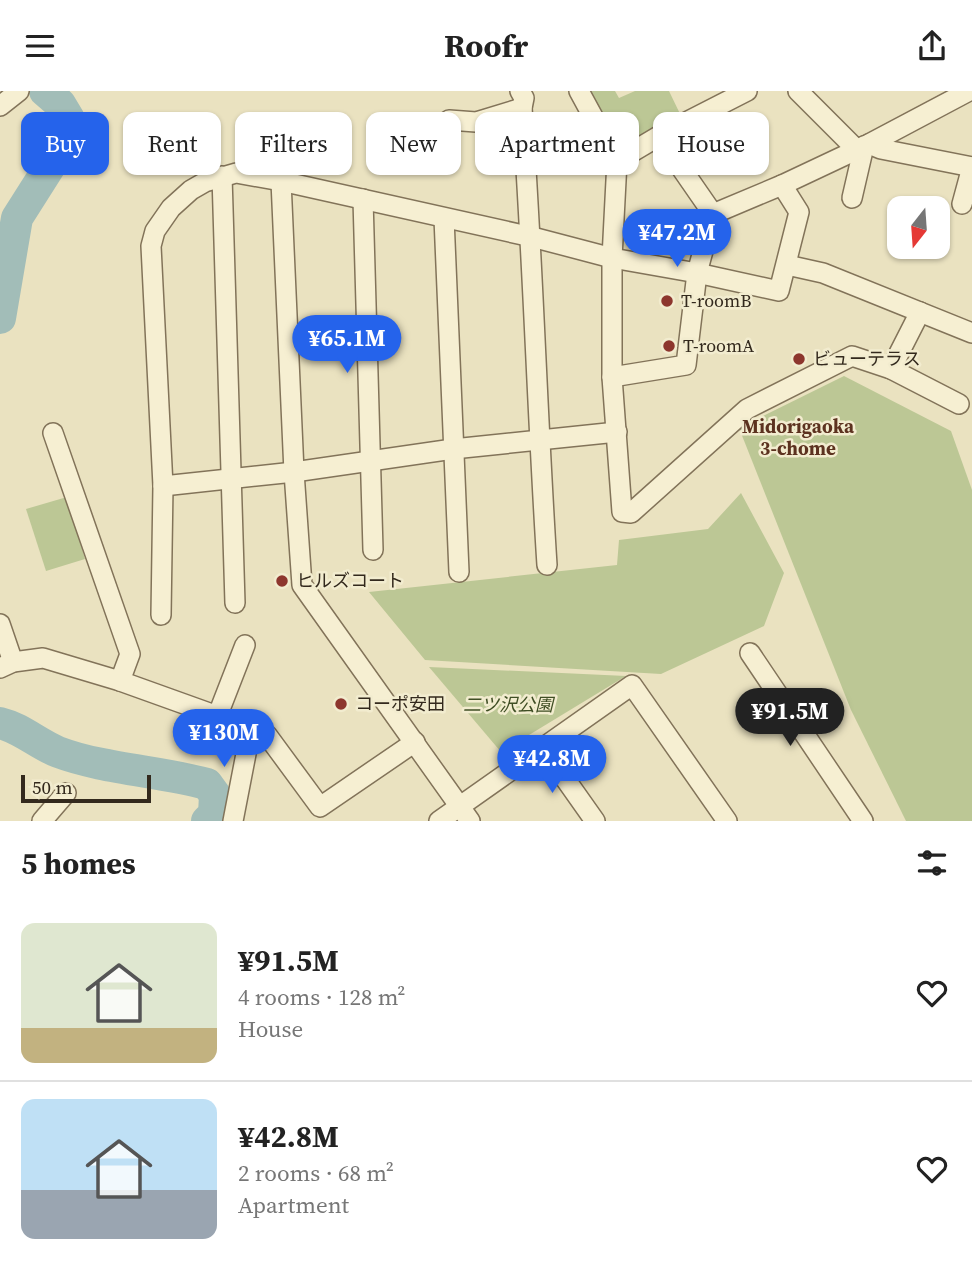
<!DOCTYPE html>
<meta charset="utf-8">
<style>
:root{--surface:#fff;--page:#f6f6f6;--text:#222;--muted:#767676;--line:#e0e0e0;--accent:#2563eb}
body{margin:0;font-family:"Source Serif 4","Noto Sans JP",serif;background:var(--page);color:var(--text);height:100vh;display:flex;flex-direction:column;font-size:26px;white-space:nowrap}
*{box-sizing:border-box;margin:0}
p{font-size:23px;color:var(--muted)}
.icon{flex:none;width:38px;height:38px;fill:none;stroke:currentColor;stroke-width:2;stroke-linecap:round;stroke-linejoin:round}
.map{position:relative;height:730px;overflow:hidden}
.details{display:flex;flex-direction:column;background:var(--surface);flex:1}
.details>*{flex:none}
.top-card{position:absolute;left:21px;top:21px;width:931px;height:63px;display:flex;gap:14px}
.needle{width:46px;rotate:197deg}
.controls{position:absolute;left:887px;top:105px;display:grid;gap:14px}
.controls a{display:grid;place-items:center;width:63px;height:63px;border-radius:14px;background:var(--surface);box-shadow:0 2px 5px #0004;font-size:35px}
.scale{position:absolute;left:21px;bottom:18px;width:130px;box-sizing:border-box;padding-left:7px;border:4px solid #33291d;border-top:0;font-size:19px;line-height:24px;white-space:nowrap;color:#33291d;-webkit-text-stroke:5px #f2eccf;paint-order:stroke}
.price{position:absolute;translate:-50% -60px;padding:0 16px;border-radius:24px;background:var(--accent);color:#fff;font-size:23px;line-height:46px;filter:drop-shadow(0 2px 4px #0008)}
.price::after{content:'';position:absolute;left:50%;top:42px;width:21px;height:16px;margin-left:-10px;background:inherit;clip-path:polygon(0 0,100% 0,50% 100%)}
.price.current{background:#222;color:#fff}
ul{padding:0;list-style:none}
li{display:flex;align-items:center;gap:21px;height:175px;padding:0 21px}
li+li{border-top:2px solid var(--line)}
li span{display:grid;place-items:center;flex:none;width:196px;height:140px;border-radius:14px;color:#555}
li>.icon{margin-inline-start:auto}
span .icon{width:84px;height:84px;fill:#fffc;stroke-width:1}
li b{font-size:30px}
h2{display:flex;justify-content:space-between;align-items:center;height:84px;padding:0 21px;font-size:30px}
.chip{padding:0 24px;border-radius:14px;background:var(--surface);box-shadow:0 2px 5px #0004;font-size:24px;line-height:63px}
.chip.current{background:var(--accent);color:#fff}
header{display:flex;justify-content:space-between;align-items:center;height:91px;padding:0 21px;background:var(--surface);font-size:32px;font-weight:700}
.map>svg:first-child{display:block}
</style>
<header><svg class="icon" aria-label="menu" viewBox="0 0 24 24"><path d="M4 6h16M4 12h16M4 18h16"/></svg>Roofr<svg class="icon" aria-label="share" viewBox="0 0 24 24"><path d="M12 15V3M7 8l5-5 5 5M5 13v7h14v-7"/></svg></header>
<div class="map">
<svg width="972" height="730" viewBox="0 0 972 730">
<rect width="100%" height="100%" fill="#eae2c0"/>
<g fill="#bcc795">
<path d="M586,0H615L619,7L635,0H669L682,27L619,59Z"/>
<path d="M844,285L951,340L972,399V730H906L851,619L739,337Z"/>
<path d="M741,402L784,482L764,535L661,583L425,569L369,501L617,474L619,449L708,438Z"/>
<path d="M67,406L85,468L46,480L26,418Z"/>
<path d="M429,576L626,585L501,661Z"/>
</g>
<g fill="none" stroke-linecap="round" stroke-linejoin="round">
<g stroke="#a2bdb8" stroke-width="32">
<path d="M0,227L17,127L69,45V28L60,13L45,0"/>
<path d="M0,632C21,637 38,653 58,661C103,678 160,680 207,693L215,704L214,723L207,730"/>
</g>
<defs>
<g id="minor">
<path d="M520,0L524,7L522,17C533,169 537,321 547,474"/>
<path d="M579,0L617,70L612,167V286L622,421L631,422L747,318L852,265L891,278L959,313"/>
<path d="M798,0L856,58"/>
<path d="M0,15L19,0"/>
<path d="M449,29L476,31L522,17"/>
<path d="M869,53L881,58L972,76"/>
<path d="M617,70L659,45L747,0"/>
<path d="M222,85L235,512"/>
<path d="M281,90L294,381L302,494L470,730"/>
<path d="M852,107L864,55"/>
<path d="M363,108L373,459"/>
<path d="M962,113L972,76"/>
<path d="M713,123L782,94L869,53L969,0"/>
<path d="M444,127L459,481"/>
<path d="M787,174L823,182L972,242"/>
<path d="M891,278L920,221"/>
<path d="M612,286L686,274L697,182L713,123L659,45"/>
<path d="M53,342L130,563L120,590"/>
<path d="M163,395L294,381L453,358L617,341"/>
<path d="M161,524L163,395L151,155L155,140L171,117L191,99L205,91L236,82L281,90L532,146L612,167L697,182L779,200L799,121L782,94"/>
<path d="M0,533L13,571"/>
<path d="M750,562L863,730"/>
<path d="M0,577L13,571L43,567L120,590L251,637L267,644L320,716L415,651"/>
<path d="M217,626L245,554"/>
<path d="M542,655L595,730"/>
<path d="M42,730L66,702"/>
<path d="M233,730L251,637"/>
<path d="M439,730L632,594L727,730"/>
</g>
</defs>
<use href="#minor" stroke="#827359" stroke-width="22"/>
<use href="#minor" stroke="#f6efd2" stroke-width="19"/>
</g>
<g fill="#8d362d" stroke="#f2eccf" stroke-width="2.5">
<circle cx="667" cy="210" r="7"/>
<circle cx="669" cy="255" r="7"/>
<circle cx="799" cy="268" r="7"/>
<circle cx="282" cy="490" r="7"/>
<circle cx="341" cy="613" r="7"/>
</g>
<g text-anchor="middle" stroke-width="5" stroke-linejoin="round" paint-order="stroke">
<g font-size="18" fill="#33291d" stroke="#f2eccf" text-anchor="start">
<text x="681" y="216">T-roomB</text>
<text x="683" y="261">T-roomA</text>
<text x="813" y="274">ビューテラス</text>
<text x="296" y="496">ヒルズコート</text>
<text x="355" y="619">コーポ安田</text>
</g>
<g font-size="18" font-style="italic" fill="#3f4e24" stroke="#f2eccf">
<text x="508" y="620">二ツ沢公園</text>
</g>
<g font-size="19" font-weight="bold" fill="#5c321f" stroke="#f2eccf">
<text x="798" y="342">Midorigaoka<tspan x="798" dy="22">3-chome</tspan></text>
</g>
</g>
</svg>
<div class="controls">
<a><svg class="needle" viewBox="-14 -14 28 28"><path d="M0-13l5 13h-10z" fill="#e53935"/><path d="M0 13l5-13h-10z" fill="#767676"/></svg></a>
</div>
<div class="scale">50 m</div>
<b class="price" style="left:677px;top:178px">¥47.2M</b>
<b class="price" style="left:347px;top:284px">¥65.1M</b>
<b class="price current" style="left:790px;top:657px">¥91.5M</b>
<b class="price" style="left:224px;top:678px">¥130M</b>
<b class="price" style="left:552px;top:704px">¥42.8M</b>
<div class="top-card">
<a class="chip current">Buy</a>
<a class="chip">Rent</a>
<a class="chip">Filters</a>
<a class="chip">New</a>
<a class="chip">Apartment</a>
<a class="chip">House</a>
</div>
</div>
<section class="details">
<h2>5 homes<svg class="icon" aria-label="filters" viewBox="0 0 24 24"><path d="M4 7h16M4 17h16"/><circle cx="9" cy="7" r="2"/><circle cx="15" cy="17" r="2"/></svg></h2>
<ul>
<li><span style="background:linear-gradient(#dfe7d0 75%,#c2b280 0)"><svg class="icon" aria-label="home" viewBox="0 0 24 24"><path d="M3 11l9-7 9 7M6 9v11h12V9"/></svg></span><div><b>¥91.5M</b><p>4 rooms · 128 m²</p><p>House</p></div><svg class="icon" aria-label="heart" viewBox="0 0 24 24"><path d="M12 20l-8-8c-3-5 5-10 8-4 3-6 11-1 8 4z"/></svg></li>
<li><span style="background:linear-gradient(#bfe0f5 65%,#9aa5b1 0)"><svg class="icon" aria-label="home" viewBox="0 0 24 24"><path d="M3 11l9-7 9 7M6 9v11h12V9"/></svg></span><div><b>¥42.8M</b><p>2 rooms · 68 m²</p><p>Apartment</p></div><svg class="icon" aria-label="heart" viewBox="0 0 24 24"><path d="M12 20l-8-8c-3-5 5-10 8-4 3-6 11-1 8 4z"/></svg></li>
</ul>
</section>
